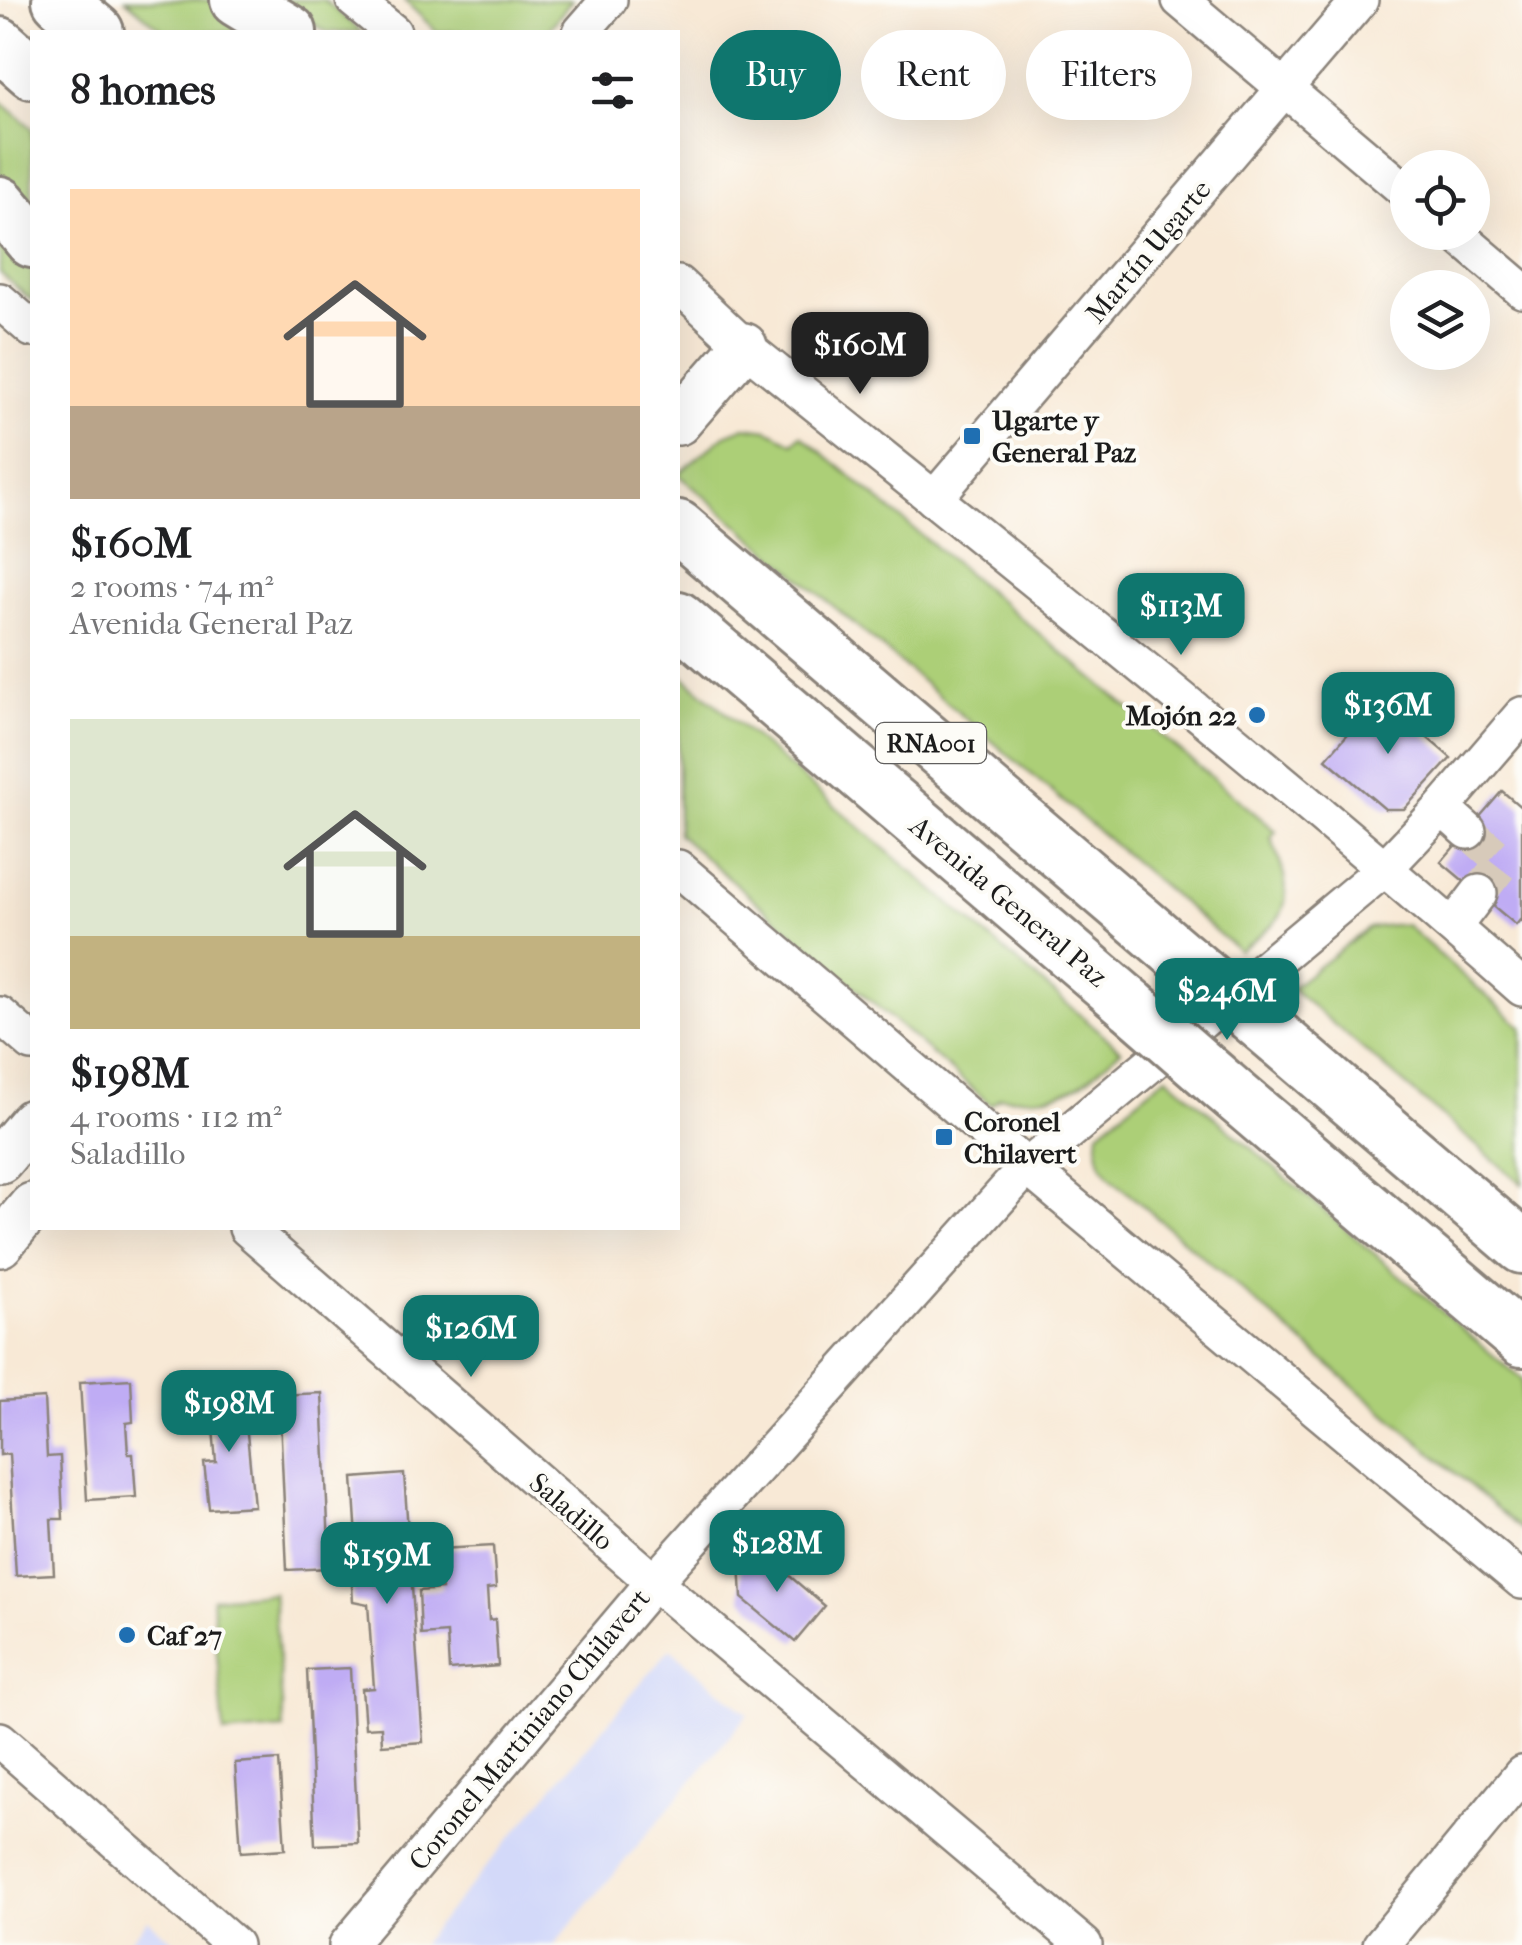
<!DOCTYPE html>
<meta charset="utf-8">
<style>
:root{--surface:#fff;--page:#f6f6f6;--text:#202124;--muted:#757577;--accent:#0f766e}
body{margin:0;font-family:"IM FELL French Canon",serif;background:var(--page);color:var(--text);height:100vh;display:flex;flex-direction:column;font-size:38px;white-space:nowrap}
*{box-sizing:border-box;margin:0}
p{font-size:32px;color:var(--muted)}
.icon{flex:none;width:55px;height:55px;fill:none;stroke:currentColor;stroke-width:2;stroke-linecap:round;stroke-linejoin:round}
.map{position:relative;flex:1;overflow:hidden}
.side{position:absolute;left:30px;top:30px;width:650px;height:1200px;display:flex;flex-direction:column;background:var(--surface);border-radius:0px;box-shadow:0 10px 40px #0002}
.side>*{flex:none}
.hud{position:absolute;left:710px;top:30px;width:660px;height:90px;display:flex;gap:20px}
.fabs{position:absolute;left:1390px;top:150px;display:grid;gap:20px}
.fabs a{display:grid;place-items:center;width:100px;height:100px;border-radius:50%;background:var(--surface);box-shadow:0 10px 40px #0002;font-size:50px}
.price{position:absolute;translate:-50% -85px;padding:0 22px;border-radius:20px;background:var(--accent);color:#fff;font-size:32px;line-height:65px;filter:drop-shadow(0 2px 5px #0008)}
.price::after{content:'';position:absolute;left:50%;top:60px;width:30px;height:22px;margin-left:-15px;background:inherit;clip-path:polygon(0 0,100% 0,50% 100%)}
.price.on{background:#222;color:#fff}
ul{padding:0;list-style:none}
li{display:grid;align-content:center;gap:20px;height:530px;padding:0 40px}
li span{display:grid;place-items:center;height:310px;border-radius:0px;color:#555}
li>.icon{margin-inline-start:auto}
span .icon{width:180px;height:180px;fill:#fffc;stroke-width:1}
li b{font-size:42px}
h2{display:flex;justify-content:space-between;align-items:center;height:120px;padding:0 40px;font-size:42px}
.tag{padding:0 35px;border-radius:45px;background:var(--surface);box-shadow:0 10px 40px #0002;font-size:35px;line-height:90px}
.tag.on{background:var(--accent);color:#fff}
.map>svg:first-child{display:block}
</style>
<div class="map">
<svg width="1522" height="1945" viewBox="0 0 1522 1945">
<rect width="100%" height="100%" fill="#fdfcf7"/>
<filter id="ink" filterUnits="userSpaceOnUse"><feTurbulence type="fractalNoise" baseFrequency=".01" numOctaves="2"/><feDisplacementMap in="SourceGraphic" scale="20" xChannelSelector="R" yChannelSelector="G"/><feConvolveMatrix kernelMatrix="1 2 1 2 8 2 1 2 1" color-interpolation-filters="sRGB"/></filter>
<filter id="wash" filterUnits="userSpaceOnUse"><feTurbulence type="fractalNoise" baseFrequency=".0048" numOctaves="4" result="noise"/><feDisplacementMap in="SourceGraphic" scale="40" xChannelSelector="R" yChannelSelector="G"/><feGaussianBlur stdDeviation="2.25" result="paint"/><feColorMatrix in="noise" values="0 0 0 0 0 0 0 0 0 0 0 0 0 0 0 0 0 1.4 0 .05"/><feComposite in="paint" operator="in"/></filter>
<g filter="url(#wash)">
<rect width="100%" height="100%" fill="#f8e9d6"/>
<g fill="#d3d9f9">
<path d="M670,1649L748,1714L554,1945H420Z"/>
<path d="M148,1920L178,1945H127Z"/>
</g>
<g fill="#accf77" stroke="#64764a" stroke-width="2.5">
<path d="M126,0H209L264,32H164Z"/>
<path d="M274,0H324L362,32H327Z"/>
<path d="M404,0H572L547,32H437Z"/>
<path d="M0,101L32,128V223L0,184Z"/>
<path d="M0,235L32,270V301L0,273Z"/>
<path d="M745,427L768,430L793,443L801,435L1276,831L1271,838C1281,862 1296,898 1276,921C1266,932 1251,942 1239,951L678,474L725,435Z"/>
<path d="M678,672L1121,1050C1106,1062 1089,1081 1071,1089C1049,1099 1023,1098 1000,1097L991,1105L678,834Z"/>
<path d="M1391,925H1406L1522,1027V1184L1291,988L1369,928Z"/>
<path d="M1167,1076L1522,1380V1530L1113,1180C1099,1164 1096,1153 1099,1131Z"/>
<path d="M273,1593L284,1729L224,1734L212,1598Z"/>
</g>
<g id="blocks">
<g fill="#bfacf4">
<path d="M1380,697L1451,758L1404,809H1385L1326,759Z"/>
<path d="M1502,791L1522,808V921L1520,920L1516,925L1441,862Z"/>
<path d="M131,1379L133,1422L126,1423L128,1454H133L136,1497L87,1500L80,1382Z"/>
<path d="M243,1392L254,1506L209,1509L204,1463L216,1462L210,1396Z"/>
<path d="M322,1393L330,1568L287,1570L279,1395Z"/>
<path d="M44,1398L47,1457L60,1456L63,1519H51L54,1574L16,1576L9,1454L0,1455V1401Z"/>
<path d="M404,1474L423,1742L382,1745L381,1727L365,1728L362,1689L374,1688L368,1604L353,1601L349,1539L357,1538L353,1478Z"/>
<path d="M753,1545L825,1606L795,1642L742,1598L740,1562Z"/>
<path d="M493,1546L496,1588L487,1589L489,1620L495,1619L498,1666L449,1670L447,1633L421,1635L419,1591L442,1589L439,1549Z"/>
<path d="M350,1668L358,1843L315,1845L307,1670Z"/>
<path d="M279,1760L285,1849L241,1852L235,1763Z"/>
</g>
</g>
</g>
<g filter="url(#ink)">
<use href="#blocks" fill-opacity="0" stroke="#8a8279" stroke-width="2.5"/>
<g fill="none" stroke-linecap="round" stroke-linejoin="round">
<path stroke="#d7caba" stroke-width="35" stroke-dasharray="35 18" stroke-linecap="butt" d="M1468,831L1503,862L1479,893"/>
<defs>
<g id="minor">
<path d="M354,0L393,32"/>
<path d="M1180,0L1408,193"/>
<path d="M581,32L609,0"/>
<path d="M1454,232L1522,290"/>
<path d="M678,284L744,346C1006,557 1270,765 1522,988"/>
<path d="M0,301L32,329"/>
<path d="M934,499L1360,0"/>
<path d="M1442,808L1468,831"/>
<path d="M678,868L1027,1167L1522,1581"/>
<path d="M1453,927L1479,893"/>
<path d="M0,1015L32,1043"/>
<path d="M247,1228L654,1582L1084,1945"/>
<path d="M0,1740L234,1945"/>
<path d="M347,1945L654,1582L1027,1167L1385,868L1442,808L1522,715"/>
<path d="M1381,1945L1522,1774"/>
</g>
<g id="major">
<path d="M678,422L744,346"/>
<path d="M0,1160L32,1122"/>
<path d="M0,1244L32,1206"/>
</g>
<g id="highway">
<path d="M59,0L97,32"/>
<path d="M237,0L290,32"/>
<path d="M0,44L32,72"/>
<path d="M0,203L32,241"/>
<path d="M678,527L1185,960"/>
<path d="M678,618L1132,1006"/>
<path d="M1280,1040L1522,1247"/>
<path d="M1224,1086L1522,1340"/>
</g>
</defs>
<use href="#minor" stroke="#8a8279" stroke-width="40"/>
<use href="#major" stroke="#8a8279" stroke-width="50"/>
<use href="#highway" stroke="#8a8279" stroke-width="58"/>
<use href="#minor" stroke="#fff" stroke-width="35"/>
<use href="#major" stroke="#fff" stroke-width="45"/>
<use href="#highway" stroke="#fff" stroke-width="52"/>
<defs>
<g id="highway-bridge">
<path d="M1185,960L1280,1040"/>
<path d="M1132,1006L1224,1086"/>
</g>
</defs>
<use href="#highway-bridge" stroke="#8a8279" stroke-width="58" stroke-linecap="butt"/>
<use href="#highway-bridge" stroke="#fff" stroke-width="52"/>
</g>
</g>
<g fill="#1f6fb2" stroke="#fdfcf7" stroke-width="4">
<rect x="962" y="426" width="20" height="20" rx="5"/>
<circle cx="1257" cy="715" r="10"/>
<rect x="934" y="1127" width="20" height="20" rx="5"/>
<circle cx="127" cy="1635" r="10"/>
</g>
<g text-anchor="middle" stroke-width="8" stroke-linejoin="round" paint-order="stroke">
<rect fill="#fdfcf7" stroke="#605f5e" stroke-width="2.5" x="876" y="723" width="110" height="40" rx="8"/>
<g font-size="25" font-weight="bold" fill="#1c1c1c">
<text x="931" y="752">RNA001</text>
</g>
<g font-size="28" fill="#1c1c1c" stroke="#fdfcf7">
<text transform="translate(1148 251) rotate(-50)" y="10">Martín Ugarte</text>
<text transform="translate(1009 901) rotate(40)" y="10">Avenida General Paz</text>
<text transform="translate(572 1511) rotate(41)" y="10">Saladillo</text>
<text transform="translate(529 1729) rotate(-50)" y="10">Coronel Martiniano Chilavert</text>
</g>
<g font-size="28" font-weight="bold" fill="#1c1c1c" stroke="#fdfcf7" text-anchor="start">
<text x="992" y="430">Ugarte y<tspan x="992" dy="32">General Paz</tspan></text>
<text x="1237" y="725" text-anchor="end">Mojón 22</text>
<text x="964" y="1131">Coronel<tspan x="964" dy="32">Chilavert</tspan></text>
<text x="147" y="1645">Caf 27</text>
</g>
</g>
</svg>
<div class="fabs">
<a><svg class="icon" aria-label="locate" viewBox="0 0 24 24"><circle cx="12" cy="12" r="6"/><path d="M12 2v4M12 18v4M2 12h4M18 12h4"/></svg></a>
<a><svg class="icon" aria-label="layers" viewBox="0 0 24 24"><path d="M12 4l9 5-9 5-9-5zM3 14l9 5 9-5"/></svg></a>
</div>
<b class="price on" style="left:860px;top:397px">$160M</b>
<b class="price" style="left:1181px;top:658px">$113M</b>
<b class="price" style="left:1388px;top:757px">$136M</b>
<b class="price" style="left:1227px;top:1043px">$246M</b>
<b class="price" style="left:471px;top:1380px">$126M</b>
<b class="price" style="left:229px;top:1455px">$198M</b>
<b class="price" style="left:777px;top:1595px">$128M</b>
<b class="price" style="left:387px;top:1607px">$159M</b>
<div class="hud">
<a class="tag on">Buy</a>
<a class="tag">Rent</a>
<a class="tag">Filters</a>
</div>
<section class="side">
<h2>8 homes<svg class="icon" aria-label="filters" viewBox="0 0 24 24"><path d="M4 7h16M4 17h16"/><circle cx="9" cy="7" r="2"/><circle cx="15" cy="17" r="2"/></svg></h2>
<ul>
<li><span style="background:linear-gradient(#ffd9b3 70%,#b9a48a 0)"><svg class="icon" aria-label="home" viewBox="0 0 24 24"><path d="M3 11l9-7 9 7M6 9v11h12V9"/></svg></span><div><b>$160M</b><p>2 rooms · 74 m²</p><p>Avenida General Paz</p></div></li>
<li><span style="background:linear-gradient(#dfe7d0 70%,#c2b280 0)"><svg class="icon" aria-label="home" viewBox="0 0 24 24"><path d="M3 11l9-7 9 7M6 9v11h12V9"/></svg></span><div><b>$198M</b><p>4 rooms · 112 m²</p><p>Saladillo</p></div></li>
</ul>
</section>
</div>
